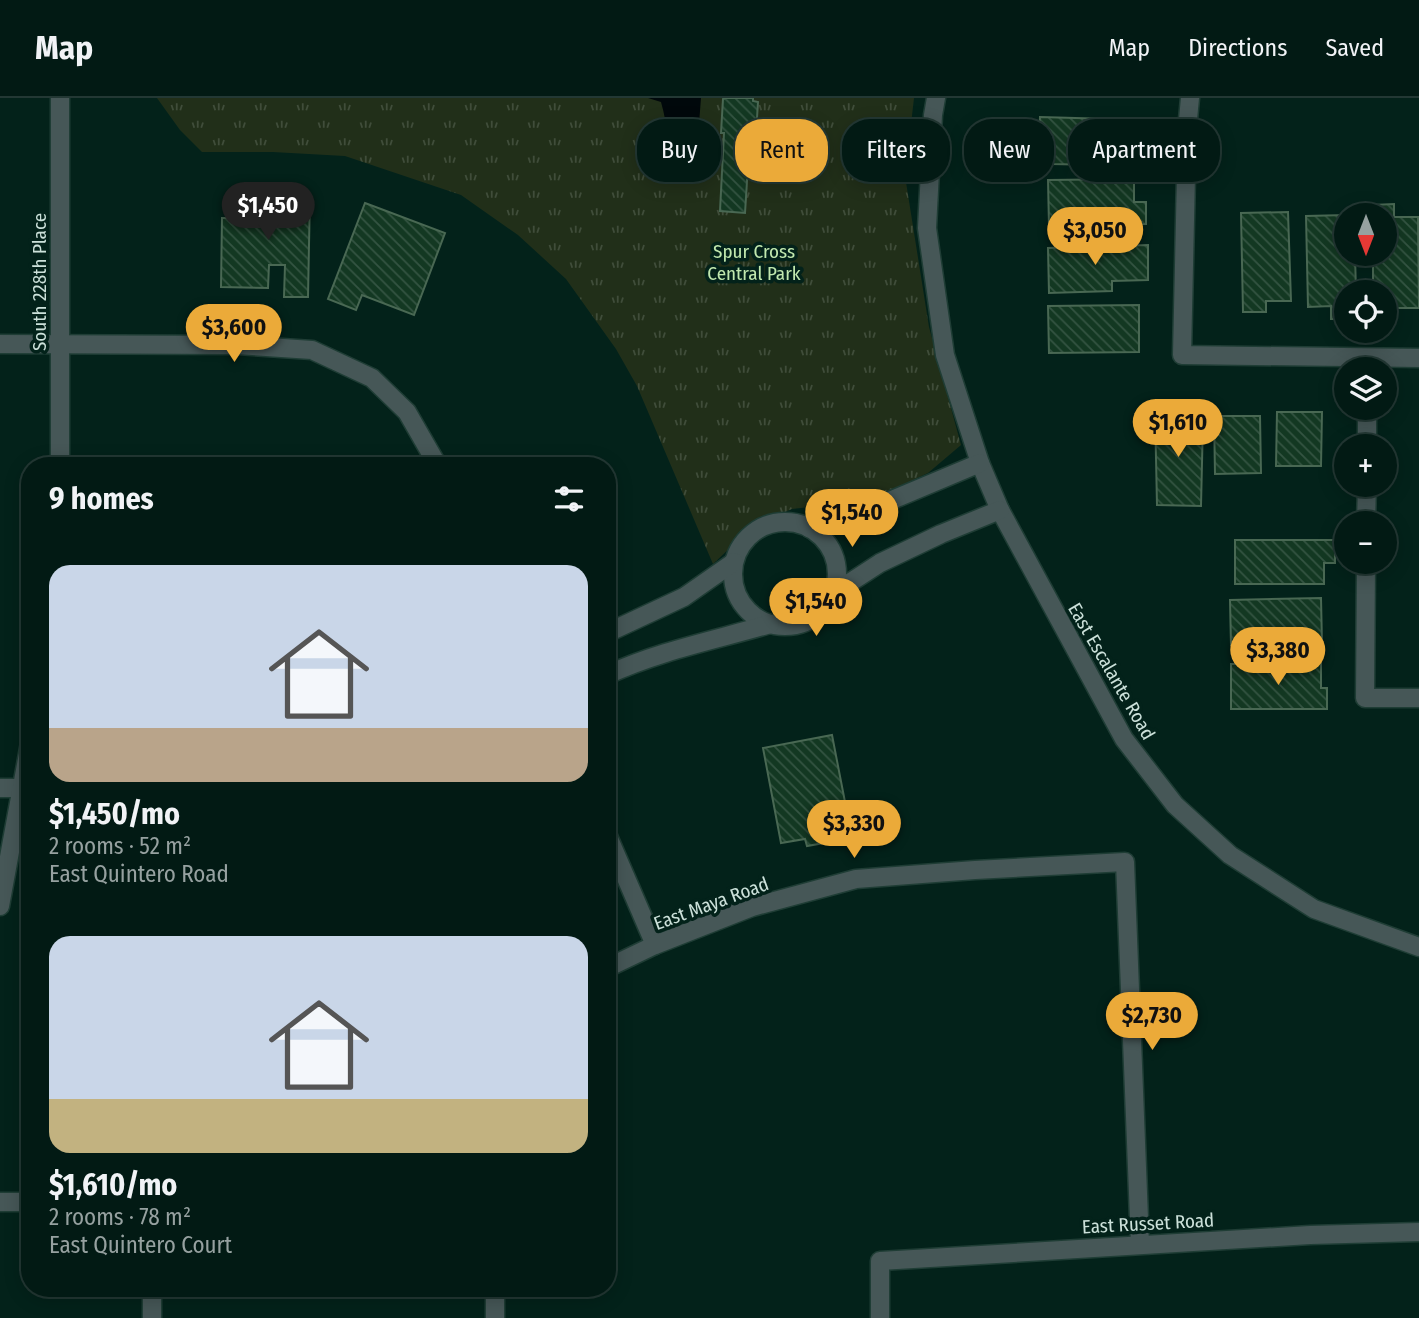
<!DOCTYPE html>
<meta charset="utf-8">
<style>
:root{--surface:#021a14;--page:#102722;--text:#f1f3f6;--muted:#96a1a0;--line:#233834;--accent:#ebaa39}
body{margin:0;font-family:"Fira Sans Condensed",sans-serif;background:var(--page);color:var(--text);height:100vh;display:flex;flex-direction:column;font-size:26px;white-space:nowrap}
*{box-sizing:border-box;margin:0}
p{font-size:23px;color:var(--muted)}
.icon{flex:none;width:38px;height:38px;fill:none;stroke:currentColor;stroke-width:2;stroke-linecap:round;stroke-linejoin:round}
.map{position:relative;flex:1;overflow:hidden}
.sheet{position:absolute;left:21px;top:359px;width:595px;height:840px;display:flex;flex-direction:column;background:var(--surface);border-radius:28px;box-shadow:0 4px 18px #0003,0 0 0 2px var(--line)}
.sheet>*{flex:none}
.banner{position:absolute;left:637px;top:21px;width:665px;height:63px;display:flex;gap:14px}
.needle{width:46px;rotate:180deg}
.fabs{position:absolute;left:1334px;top:105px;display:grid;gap:14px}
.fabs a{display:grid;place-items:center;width:63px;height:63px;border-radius:50%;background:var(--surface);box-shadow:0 4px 18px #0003,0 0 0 2px var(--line);font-size:35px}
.price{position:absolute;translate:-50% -60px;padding:0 16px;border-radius:24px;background:var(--accent);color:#111;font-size:23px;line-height:46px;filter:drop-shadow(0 2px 4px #0008)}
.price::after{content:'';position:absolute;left:50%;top:42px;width:21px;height:16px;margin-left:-10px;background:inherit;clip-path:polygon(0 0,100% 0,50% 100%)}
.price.active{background:#222;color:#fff}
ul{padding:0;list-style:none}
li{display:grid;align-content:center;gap:14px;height:371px;padding:0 28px}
li span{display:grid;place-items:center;height:217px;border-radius:21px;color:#555}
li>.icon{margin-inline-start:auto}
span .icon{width:126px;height:126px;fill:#fffc;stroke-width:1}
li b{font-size:30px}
h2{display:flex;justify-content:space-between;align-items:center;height:84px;padding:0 28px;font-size:30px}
.tag{padding:0 24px;border-radius:28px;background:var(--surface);box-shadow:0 4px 18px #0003,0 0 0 2px var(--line);font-size:24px;line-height:63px}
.tag.active{background:var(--accent);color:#111}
header{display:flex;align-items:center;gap:42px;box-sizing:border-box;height:98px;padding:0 35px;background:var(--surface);border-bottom:2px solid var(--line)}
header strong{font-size:33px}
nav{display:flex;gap:38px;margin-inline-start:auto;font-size:24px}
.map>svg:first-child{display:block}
</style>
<header>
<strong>Map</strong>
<nav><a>Map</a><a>Directions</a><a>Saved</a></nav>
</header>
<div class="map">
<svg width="1419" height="1220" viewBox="0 0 1419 1220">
<defs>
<pattern id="park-tufts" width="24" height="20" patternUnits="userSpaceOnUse" patternTransform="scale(1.75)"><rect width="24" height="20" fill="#212f19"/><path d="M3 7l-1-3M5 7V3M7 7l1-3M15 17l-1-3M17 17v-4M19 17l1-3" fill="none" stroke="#404d3a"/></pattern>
<pattern id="building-back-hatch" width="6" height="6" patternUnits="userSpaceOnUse" patternTransform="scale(1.75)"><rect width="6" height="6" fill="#133822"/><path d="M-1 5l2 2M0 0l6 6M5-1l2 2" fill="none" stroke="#345442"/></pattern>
</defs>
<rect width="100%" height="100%" fill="#03221a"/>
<path fill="url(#park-tufts)" d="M157,0H914L905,78L929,229L961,347L928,375L870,402L792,411L753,428L713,466L637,288L616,251L566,181L518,137L461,97L345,58L273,54H202L180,32Z"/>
<path fill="#00080b" d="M648,0H701L695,77L668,76C669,52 668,28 661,4Z"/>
<g fill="url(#building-back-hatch)" stroke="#496853" stroke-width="2">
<path d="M726,0H753V3L758,4L756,36H750L745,115L720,113L724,35H721L723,1Z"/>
<path d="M1040,19L1146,22L1144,68L1052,66V42H1039Z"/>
<path d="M1134,81V104H1146V126L1049,128L1048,82Z"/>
<path d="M240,95L310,96L308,199H284L285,167H269L268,190L221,189L222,120H239Z"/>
<path d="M365,105L445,135L414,217L362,197L356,212L328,201Z"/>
<path d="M1394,106V119H1418L1419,210H1384V194H1373V156H1384V117H1372V107Z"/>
<path d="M1288,114L1291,203H1266V214H1243L1241,115Z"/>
<path d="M1346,117V156H1355L1356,194H1346V221H1331V208L1308,209L1306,118Z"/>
<path d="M1148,147V182L1112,183V193L1049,195L1048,150Z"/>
<path d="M1139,207V254L1049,255L1048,208Z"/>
<path d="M1179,311L1181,322H1203L1201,408L1157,407L1155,313Z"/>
<path d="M1277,314H1322L1321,368H1276Z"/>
<path d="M1214,318H1260L1261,375L1215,376Z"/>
<path d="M1235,442H1335V465H1324V486H1235Z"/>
<path d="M1321,500L1322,546L1231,547L1230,502Z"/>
<path d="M1321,565V590H1327V611H1231V566Z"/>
<path d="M832,637L852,740L807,748L805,741L781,745L763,650Z"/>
</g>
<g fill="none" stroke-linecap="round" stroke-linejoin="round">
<defs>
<g id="street">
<path d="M936,0L933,17L927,130L945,257L980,365L1000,412L1124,641L1175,707L1230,757L1314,811L1419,849"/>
<path d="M1190,0L1187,32L1182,257L1419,260"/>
<path d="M0,246L237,247L312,252L372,280L407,314L438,368"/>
<path d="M1367,348V310"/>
<path d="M60,368V0"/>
<circle cx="785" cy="476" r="52"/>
<path d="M1366,425L1367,387"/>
<path d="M809,430L849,420L980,365"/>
<path d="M1366,464L1365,600H1419"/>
<path d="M834,495L880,465L941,436L1000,412"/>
<path d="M607,535L684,499L734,464"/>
<path d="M607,577C659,553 715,542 770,526"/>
<path d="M0,690H22"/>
<path d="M607,736L655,847"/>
<path d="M0,808L30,645"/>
<path d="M607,870L655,847L752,809L856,781L975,772L1125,764L1140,1146"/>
<path d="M0,1104H30"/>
<path d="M495,1190V1220"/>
<path d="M152,1220V1190"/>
<path d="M880,1220V1163L1310,1137L1419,1134"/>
</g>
</defs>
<use href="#street" stroke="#1f3d35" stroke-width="21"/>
<use href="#street" stroke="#465757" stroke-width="18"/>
</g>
<g text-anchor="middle" stroke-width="7" stroke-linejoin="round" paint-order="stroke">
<g font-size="19" fill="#c1e8ae" stroke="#03221a">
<text x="754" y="160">Spur Cross<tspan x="754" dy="22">Central Park</tspan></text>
</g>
<g font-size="19" fill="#cce1da" stroke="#03221a">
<text transform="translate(39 184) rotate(-90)" y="7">South 228th Place</text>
<text transform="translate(1112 573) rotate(60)" y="7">East Escalante Road</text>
<text transform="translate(711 805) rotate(-20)" y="7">East Maya Road</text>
<text transform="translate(1148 1125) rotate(-3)" y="7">East Russet Road</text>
</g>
</g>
</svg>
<div class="fabs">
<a><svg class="needle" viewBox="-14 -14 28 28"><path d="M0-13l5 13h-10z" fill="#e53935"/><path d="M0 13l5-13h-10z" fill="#96a1a0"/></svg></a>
<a><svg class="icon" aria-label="locate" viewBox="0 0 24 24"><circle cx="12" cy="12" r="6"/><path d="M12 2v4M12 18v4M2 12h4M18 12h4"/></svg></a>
<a><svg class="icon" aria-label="layers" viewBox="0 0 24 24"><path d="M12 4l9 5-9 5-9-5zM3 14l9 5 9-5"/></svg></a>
<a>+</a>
<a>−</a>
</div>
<b class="price active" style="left:268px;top:144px">$1,450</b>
<b class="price" style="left:1095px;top:169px">$3,050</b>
<b class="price" style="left:234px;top:266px">$3,600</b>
<b class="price" style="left:1178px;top:361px">$1,610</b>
<b class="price" style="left:852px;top:451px">$1,540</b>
<b class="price" style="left:816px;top:540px">$1,540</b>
<b class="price" style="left:1278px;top:589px">$3,380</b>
<b class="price" style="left:854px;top:762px">$3,330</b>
<b class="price" style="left:1152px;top:954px">$2,730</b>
<div class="banner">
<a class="tag">Buy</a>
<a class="tag active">Rent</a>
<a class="tag">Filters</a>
<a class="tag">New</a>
<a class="tag">Apartment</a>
</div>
<section class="sheet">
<h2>9 homes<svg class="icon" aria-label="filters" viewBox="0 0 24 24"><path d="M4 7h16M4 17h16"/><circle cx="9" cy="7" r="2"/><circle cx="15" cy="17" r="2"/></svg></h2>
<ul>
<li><span style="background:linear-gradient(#c9d6e8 75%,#b9a48a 0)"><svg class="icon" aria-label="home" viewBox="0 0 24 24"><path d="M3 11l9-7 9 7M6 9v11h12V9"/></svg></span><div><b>$1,450/mo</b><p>2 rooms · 52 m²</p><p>East Quintero Road</p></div></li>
<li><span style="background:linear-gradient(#c9d6e8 75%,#c2b280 0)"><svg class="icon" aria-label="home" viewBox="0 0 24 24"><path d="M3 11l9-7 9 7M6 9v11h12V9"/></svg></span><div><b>$1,610/mo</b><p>2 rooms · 78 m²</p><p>East Quintero Court</p></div></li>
</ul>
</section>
</div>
